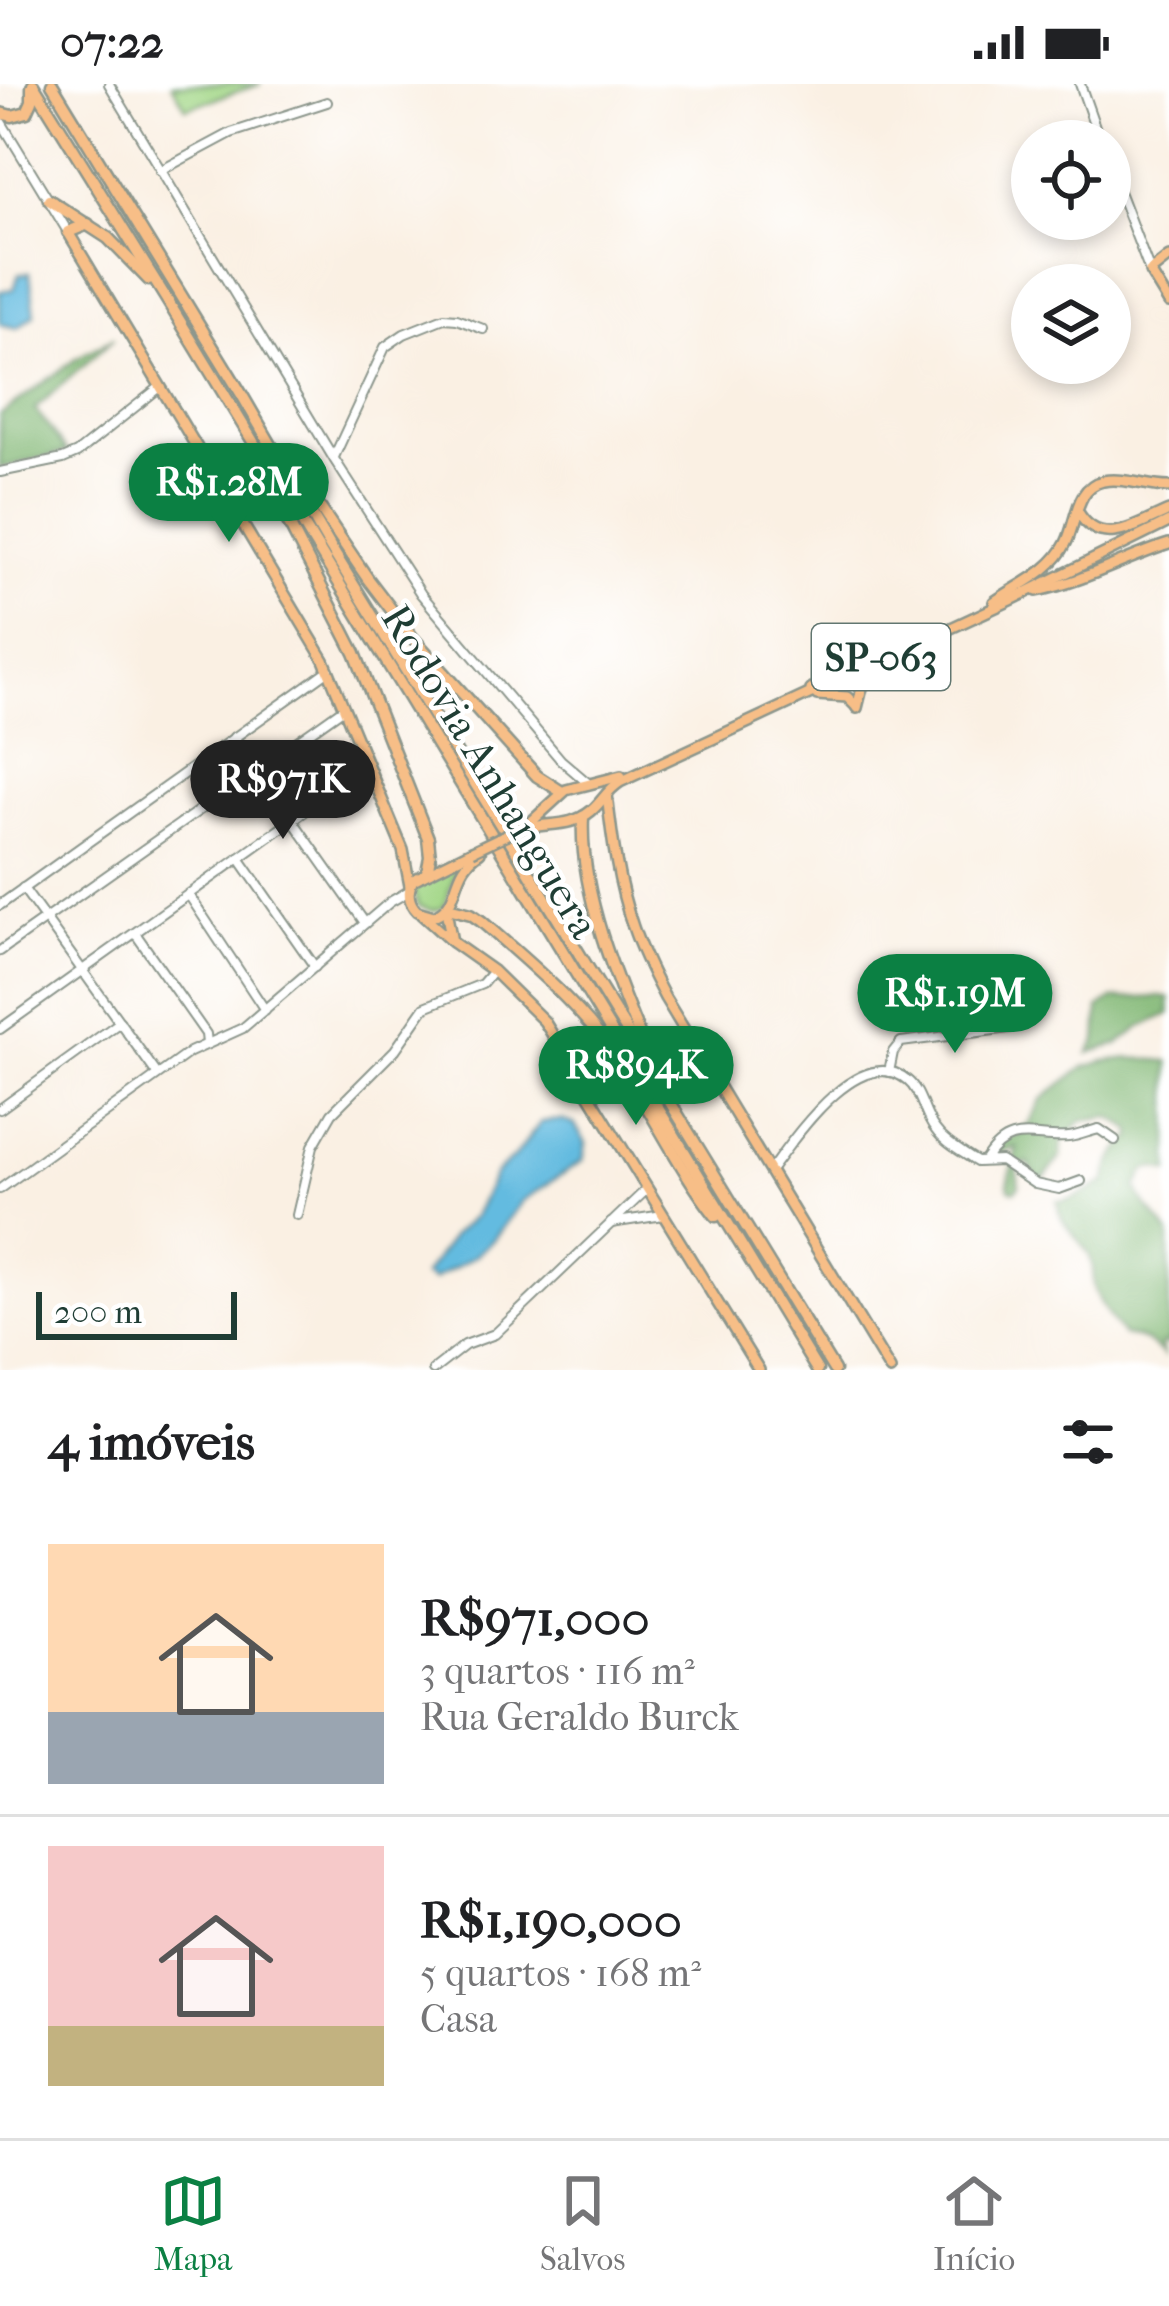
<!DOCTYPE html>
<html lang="pt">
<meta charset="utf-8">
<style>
:root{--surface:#fff;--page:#f2f2f2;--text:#202124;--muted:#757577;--line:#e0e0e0;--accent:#0b8043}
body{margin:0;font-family:"IM FELL French Canon",serif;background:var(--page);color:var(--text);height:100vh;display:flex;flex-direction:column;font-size:45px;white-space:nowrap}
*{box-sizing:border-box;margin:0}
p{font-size:39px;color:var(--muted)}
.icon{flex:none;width:66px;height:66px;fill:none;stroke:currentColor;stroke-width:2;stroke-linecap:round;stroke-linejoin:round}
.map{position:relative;height:1286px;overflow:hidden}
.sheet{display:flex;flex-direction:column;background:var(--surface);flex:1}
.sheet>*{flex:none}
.fabs{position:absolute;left:1011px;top:36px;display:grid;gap:24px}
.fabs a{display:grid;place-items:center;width:120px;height:120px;border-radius:50%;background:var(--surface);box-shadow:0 6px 18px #0003;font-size:60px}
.scale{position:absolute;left:36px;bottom:30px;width:201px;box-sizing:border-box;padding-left:12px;border:6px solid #1f3d34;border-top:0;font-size:33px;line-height:42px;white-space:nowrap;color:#1f3d34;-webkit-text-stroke:9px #fff;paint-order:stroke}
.price{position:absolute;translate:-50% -102px;padding:0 27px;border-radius:42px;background:var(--accent);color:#fff;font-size:39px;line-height:78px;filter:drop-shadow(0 3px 6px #0008)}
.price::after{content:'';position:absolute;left:50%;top:72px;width:36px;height:27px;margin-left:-18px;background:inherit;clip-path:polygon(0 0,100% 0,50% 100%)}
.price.active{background:#222;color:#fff}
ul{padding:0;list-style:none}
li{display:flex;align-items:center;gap:36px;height:300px;padding:0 48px}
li+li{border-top:3px solid var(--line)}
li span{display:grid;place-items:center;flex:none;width:336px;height:240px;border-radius:0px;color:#555}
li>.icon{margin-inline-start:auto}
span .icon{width:144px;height:144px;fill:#fffc;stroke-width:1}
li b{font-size:51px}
h2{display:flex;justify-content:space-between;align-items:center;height:144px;padding:0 48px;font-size:51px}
.status{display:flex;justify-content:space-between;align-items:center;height:84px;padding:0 60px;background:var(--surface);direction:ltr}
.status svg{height:33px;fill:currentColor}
.tab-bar{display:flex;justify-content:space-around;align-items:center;height:168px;border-top:3px solid var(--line);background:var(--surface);font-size:33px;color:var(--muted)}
.tab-bar a{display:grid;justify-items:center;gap:6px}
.tab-bar .active{color:var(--accent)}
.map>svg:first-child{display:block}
</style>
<div class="status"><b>07:22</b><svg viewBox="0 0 49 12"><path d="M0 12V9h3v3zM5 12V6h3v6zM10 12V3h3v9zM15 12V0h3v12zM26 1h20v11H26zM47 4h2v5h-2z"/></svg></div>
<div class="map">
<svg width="1169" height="1286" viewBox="0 0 1169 1286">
<rect width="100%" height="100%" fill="#fff"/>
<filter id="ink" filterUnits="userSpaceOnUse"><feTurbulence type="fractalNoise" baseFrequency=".00833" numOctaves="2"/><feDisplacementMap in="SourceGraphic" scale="24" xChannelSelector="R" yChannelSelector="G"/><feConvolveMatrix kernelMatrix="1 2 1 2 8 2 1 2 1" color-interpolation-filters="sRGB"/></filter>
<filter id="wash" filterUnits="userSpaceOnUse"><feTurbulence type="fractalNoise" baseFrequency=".004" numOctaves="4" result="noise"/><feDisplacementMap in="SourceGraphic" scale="48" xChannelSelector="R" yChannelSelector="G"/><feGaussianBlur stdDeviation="2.7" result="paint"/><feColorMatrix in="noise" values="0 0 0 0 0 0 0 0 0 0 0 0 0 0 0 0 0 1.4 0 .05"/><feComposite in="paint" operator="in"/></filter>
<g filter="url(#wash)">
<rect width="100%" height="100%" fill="#faf0e3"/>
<g fill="#a3d787" stroke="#618a5e" stroke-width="3">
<path d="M172,0H261L186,24Z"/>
<path d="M468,772L457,783L444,823L433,827L418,822L413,806L419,796Z"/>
</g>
<g fill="#82b874" stroke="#507a54" stroke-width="3">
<path d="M114,254L35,325L67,368L0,384V331L78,273Z"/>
<path d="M1159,913L1169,914V930L1141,943L1118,960L1089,969L1097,956L1099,924L1113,915Z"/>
<path d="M1130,974L1169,977V1088L1157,1084L1146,1086L1137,1103C1145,1128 1159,1131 1169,1151V1260H1161L1163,1271C1150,1259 1141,1251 1123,1252C1112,1238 1098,1219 1094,1202C1093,1192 1094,1183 1090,1173C1080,1151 1060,1146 1057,1117C1077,1117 1088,1105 1105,1098C1111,1079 1116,1065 1133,1053L1132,1046L1110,1033L1082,1037L1062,1056L1061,1073L1044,1094H1037L1028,1079L1019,1080L1017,1086L1019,1102L1014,1107L1009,1105L1008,1100L1017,1063L995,1070L997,1056L1022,1050L1019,1048L1030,1039L1041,1016L1084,983L1105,977Z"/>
</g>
<g fill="#63bbe0" stroke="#417c8a" stroke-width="3">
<path d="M30,189L35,230L17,244L0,240V207L14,205L19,190Z"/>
<path d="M561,1036L574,1040L586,1059L583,1076L522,1117L494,1155L476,1171L433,1196L424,1191L453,1151L474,1132L495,1090L514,1073L541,1038Z"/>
</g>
</g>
<g filter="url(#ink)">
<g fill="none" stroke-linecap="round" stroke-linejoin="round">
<defs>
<g id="minor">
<path d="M109,0L334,375L421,510L561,676L589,700"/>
<path d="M1080,0L1100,57"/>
<path d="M0,36L68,148"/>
<path d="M1110,84L1150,188"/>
<path d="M160,87L231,49L327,18"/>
<path d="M334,373L385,263L404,250L444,234L457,235L483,245"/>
<path d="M0,388L63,375L77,369L160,303"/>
<path d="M234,653L365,839"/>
<path d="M239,774L315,883"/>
<path d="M23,804L157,990"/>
<path d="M189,811L265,926"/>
<path d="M0,821L329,586"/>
<path d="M135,849L206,950L207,960"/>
<path d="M0,867L344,624"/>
<path d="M0,945L368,682"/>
<path d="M889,988L893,968L901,958L1010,944"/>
<path d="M0,1025L120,938"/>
<path d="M986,1075C1010,1038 1033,1056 1069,1053C1079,1052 1089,1047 1099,1045L1115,1056"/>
<path d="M770,1087C793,1056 859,957 907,996C922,1008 923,1030 935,1045C944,1058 959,1066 972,1075L977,1078L1001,1077L1035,1100L1059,1105L1081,1097"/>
<path d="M0,1105L190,968L243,944L390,818L409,807"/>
<path d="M297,1131L313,1062L332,1029L395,966L425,923L482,900L493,887"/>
<path d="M611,1139L663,1131"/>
<path d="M433,1286L465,1261L495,1250L647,1105"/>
</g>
<g id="major">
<path d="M68,148L324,576L403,766L410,802"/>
<path d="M1169,173L1150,188L1169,219"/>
<path d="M1078,428C1101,467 1137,440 1169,427"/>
<path d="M1037,507C1083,498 1125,474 1169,460"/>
<path d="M994,518C1019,500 1052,488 1066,459C1077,438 1075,403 1103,397C1124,393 1148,403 1169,403"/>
<path d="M811,606C825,594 841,589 840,569L852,578L898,565"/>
<path d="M817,611L847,613L856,622"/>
<path d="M857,624L863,600L894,581L900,568"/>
<path d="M607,710C612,755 618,800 633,843C641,867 653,891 665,914L890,1286"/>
<path d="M530,739L566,706L621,692"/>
<path d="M532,743C553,739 573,742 591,727C602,718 607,706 620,698L1009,517L1169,438"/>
<path d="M472,767L413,796C407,807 408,818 417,827L434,832C463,819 449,788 480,768"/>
<path d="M446,826L452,858"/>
<path d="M421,830L452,858L493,887L544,937L759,1286"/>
</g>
<g id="highway">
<path d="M33,0L167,216L817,1286"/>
<path d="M52,0L242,311L331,464L834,1286"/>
<path d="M0,29L12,32L27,28L32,17V3"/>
<path d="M49,116L108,154L149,196"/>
<path d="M68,148L88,140"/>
<path d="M287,375L368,495L413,554L537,692L562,708"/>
<path d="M258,379L355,569L428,754L430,773L427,788"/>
<path d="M583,733C579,808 617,898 646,967"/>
<path d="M448,824L471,830L481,837C528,878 575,917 612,968C650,1021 676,1081 716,1132"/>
</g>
</defs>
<use href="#minor" stroke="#8c968c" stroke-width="12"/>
<use href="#major" stroke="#8c968c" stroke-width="14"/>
<use href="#highway" stroke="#8c968c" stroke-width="15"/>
<use href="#minor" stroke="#fff" stroke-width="8"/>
<use href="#major" stroke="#f7be87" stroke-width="9"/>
<use href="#highway" stroke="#f7be87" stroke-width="10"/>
<defs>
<path id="major-bridge" d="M472,767L530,739"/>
</defs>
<use href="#major-bridge" stroke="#8c968c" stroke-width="14" stroke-linecap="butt"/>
<use href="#major-bridge" stroke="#f7be87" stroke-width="9"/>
</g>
</g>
<g text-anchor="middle" stroke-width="9" stroke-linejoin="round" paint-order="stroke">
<rect fill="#fff" stroke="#627771" stroke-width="3" x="812" y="540" width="138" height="66" rx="9"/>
<g font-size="39" font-weight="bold" fill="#1f3d34">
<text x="881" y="587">SP-063</text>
</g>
<g font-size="42" fill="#1f3d34" stroke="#fff">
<text transform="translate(491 687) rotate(59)" y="15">Rodovia Anhanguera</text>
</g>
</g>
</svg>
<div class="fabs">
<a><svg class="icon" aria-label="locate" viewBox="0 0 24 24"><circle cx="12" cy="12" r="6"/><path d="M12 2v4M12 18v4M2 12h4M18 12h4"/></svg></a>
<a><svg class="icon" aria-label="layers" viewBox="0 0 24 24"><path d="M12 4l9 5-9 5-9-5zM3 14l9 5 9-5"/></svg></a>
</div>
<div class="scale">200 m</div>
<b class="price" style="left:229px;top:461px">R$1.28M</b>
<b class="price active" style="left:283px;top:758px">R$971K</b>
<b class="price" style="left:955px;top:972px">R$1.19M</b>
<b class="price" style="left:636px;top:1044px">R$894K</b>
</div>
<section class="sheet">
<h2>4 imóveis<svg class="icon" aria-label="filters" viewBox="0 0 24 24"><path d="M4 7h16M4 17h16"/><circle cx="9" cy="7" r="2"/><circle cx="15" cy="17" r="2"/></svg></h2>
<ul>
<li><span style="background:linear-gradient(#ffd9b3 70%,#9aa5b1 0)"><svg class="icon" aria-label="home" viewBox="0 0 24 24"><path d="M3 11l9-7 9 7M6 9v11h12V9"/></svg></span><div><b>R$971,000</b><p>3 quartos · 116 m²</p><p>Rua Geraldo Burck</p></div></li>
<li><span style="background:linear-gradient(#f6c9c9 75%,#c2b280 0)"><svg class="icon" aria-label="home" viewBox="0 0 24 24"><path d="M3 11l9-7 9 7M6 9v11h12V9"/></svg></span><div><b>R$1,190,000</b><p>5 quartos · 168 m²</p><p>Casa</p></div></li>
</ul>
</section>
<nav class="tab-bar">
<a class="active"><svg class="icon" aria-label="map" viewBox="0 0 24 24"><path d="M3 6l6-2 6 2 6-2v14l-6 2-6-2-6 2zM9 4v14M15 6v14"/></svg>Mapa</a>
<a><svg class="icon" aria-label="saved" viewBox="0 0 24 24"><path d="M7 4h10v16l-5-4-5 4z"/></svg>Salvos</a>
<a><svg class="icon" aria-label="home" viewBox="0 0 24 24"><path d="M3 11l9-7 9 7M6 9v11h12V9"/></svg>Início</a>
</nav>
